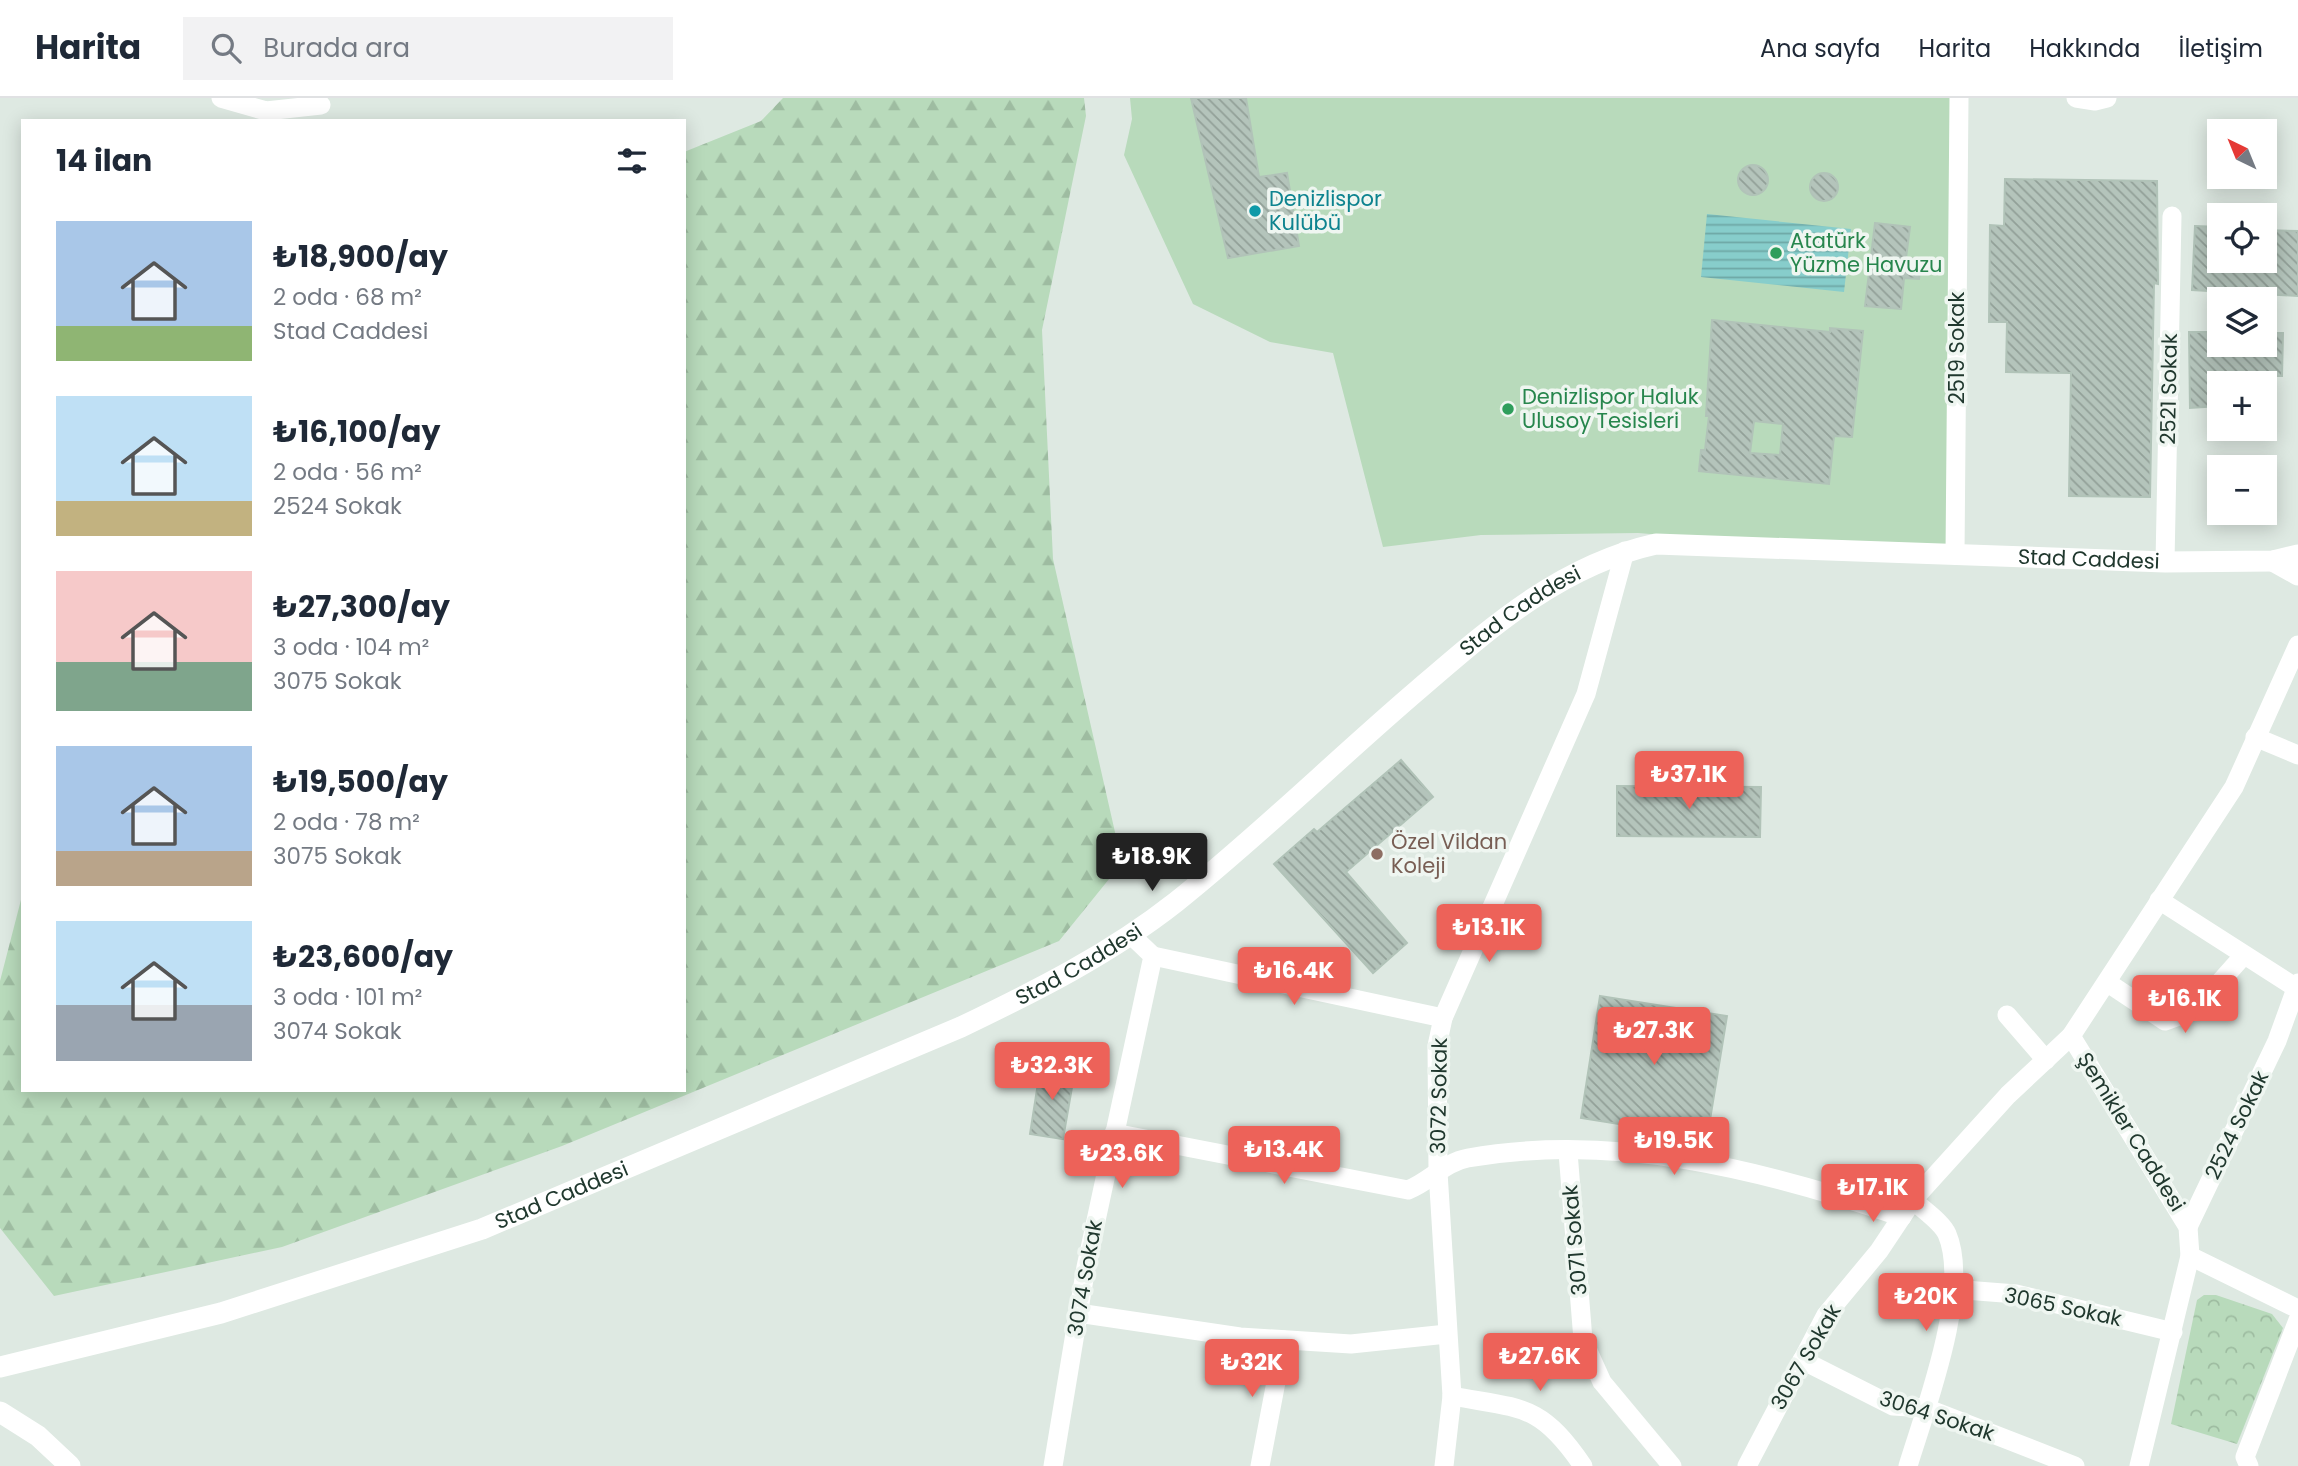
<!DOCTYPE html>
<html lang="tr">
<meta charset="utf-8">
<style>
:root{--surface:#fff;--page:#f2f2f3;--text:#1f2937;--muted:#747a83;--line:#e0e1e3;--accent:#ed6259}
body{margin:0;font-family:Poppins,sans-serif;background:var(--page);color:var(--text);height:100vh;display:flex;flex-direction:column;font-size:26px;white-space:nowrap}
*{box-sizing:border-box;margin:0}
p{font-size:23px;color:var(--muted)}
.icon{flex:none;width:38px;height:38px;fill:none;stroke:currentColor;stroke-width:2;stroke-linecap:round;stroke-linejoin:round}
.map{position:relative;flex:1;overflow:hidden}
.details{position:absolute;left:21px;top:21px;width:665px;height:973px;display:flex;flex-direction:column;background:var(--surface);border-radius:0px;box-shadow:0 4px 18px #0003}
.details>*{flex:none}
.needle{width:46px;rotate:317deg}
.tools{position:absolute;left:2207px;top:21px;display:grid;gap:14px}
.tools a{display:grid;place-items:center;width:70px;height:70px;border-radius:0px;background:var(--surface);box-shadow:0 4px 18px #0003;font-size:35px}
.price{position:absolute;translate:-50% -60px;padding:0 16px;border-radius:7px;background:var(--accent);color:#fff;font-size:23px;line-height:46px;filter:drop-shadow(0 2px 4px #0008)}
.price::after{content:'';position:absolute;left:50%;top:42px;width:21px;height:16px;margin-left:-10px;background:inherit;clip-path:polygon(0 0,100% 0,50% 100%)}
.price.on{background:#222;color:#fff}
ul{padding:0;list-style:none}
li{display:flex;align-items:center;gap:21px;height:175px;padding:0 35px}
li span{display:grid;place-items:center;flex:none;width:196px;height:140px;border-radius:0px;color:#555}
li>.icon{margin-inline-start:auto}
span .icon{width:84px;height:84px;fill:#fffc;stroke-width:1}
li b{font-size:30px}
h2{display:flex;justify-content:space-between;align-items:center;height:84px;padding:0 35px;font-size:30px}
header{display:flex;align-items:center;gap:42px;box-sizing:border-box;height:98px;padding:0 35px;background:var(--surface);border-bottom:2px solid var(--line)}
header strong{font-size:33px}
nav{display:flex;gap:38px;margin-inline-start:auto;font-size:24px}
.search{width:490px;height:63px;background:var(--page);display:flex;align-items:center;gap:18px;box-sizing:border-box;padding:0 24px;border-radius:0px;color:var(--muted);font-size:26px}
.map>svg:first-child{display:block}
</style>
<header>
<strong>Harita</strong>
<div class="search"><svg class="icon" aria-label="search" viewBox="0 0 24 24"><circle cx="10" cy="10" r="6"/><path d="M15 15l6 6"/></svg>Burada ara</div>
<nav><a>Ana sayfa</a><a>Harita</a><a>Hakkında</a><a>İletişim</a></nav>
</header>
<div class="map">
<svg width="2298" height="1368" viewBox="0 0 2298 1368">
<defs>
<pattern id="forest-firs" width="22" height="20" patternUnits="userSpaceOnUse" patternTransform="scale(1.75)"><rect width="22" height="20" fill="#b8dabb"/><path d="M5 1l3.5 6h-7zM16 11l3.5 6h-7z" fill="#9ebca1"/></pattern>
<pattern id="park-crowns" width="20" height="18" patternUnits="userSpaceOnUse" patternTransform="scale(1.75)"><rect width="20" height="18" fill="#b8dabb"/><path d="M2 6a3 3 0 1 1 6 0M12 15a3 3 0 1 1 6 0" fill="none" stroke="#9ebca1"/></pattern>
<pattern id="water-rules" width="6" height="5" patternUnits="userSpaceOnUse" patternTransform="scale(1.75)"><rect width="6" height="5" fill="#87cdcb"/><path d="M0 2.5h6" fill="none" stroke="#6ea7a5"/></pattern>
<pattern id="building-back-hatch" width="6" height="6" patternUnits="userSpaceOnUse" patternTransform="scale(1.75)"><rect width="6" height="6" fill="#b4c4bb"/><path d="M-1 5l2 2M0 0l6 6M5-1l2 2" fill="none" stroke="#92a098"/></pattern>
</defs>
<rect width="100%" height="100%" fill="#dee9e2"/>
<path fill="url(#forest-firs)" d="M783,0H1084L1086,18L1042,232L1053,461L1122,765L1059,843L562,1048L282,1149L54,1198L0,1130V883L23,794V992H684V54L761,23Z"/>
<path fill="url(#park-crowns)" d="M2216,1197L2272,1216L2283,1230L2237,1346L2171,1326L2197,1202L2204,1197Z"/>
<path fill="#b8dabb" d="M1130,0H1956L1955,457L1883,455L1638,435L1481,437L1383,449L1333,255L1270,244L1193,206L1124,57L1132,21Z"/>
<path fill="url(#water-rules)" d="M1707,116L1851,131L1844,194L1701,179Z"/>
<g fill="url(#building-back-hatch)" stroke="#b1c3b8" stroke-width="2" fill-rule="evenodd">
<path d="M1191,0H1246L1259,79L1287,75L1299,148L1228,160Z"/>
<circle cx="1753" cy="82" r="15"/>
<circle cx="1824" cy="89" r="14"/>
<path d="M2005,81L2157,83L2158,186L2154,185L2150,399L2069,398L2071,275L2006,274L2007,224H1989L1990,127L2004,128Z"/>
<path d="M1875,125L1910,129L1906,160L1921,161L1919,181L1904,180L1901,211L1865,208Z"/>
<path d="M2195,128L2219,129V163H2264V132L2298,133V198L2192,192Z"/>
<path d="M1712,222L1830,234V230L1863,233L1852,339L1834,338L1829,386L1699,373L1701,352H1705L1709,318H1706ZM1754,323L1783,326L1780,357L1750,355Z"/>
<path d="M2189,234H2219V247H2264V235H2283L2282,278H2257V285H2219V308L2190,310Z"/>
<path d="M1401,662L1433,699L1346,774L1407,845L1373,875L1274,766L1314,731L1317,734Z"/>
<path d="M1617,688L1761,689L1760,739L1617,738Z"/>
<path d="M1600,898L1727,918L1707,1040L1581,1020Z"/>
<path d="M1041,966L1075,972L1063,1041L1030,1036Z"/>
</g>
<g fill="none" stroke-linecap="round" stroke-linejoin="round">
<g stroke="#fff" stroke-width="19">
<path d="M221,0L266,13L321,7"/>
<path d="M2076,0L2095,3L2107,0"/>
<path d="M1955,457L1959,0"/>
<path d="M2165,464L2172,118"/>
<path d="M2255,639L2298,657"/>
<path d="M2159,802L2298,891"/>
<path d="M1153,858L1443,920"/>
<path d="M2108,885L2165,923L2195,912L2244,857"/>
<path d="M2007,917L2046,962"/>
<path d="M1114,1035L1408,1092C1429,1084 1445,1064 1468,1060C1615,1034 1764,1072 1902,1119"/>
<path d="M1568,1054L1583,1242L1602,1284L1672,1368"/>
<path d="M2188,1129L2277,943L2298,885"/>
<path d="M2190,1158L2298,1211"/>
<path d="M1952,1191L2016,1196L2173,1234"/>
<path d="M1078,1215L1240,1239L1351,1246L1447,1236"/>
<path d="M1802,1262L1893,1308L1926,1310L2075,1368"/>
<path d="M1452,1298C1522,1311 1540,1305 1583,1368"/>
<path d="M1053,1368L1086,1169L1153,858L1131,837"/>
<path d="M1260,1368L1284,1242"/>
<path d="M1444,1368L1452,1298L1438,1074L1437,948L1443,920L1586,596L1625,453"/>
<path d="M1747,1368L1826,1217L1879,1153L1913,1102L2008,997L2071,938"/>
<path d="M1908,1368C1925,1312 1971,1192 1947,1136C1942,1124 1922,1111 1913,1102"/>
<path d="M2139,1368L2190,1158L2188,1129L2071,938L2234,689L2298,547"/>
<path d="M2249,1368L2245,1359L2298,1222"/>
</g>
<g stroke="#fff" stroke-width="21">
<path d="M2273,463L2298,477"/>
<path id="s1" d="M0,1269L221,1215L482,1131L961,929C1036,893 1110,856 1176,804C1260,737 1337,661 1419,591C1491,529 1561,467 1656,446L2165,464L2273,463L2298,457"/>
<path d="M0,1314L38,1338L70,1368"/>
</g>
</g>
<circle fill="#0f9aa8" stroke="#eff6f1" stroke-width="2.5" cx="1255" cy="113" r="7"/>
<g fill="#2e9e5b" stroke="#eff6f1" stroke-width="2.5">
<circle cx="1776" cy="155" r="7"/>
<circle cx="1508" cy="311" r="7"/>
</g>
<circle fill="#8d6e63" stroke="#eff6f1" stroke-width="2.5" cx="1377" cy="756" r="7"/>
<g text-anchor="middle" stroke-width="7" stroke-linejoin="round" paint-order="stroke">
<g font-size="21" fill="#0d838f" stroke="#eff6f1" text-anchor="start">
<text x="1269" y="108">Denizlispor<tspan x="1269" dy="24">Kulübü</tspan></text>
</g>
<g font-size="21" fill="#27864d" stroke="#eff6f1" text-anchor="start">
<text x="1790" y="150">Atatürk<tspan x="1790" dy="24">Yüzme Havuzu</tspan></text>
<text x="1522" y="306">Denizlispor Haluk<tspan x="1522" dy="24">Ulusoy Tesisleri</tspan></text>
</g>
<g font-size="21" fill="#20382e" stroke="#eff6f1">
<text transform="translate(1957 250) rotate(-90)" y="7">2519 Sokak</text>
<text transform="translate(2169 291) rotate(-89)" y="7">2521 Sokak</text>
<text dy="7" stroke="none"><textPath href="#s1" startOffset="2308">Stad Caddesi</textPath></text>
<text dy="7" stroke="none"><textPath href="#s1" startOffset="1722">Stad Caddesi</textPath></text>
<text dy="7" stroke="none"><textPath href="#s1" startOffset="1155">Stad Caddesi</textPath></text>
<text transform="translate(1439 998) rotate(-89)" y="7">3072 Sokak</text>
<text transform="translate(2237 1027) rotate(-64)" y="7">2524 Sokak</text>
<text transform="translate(2131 1034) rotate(58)" y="7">Şemikler Caddesi</text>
<text dy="7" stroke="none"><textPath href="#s1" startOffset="588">Stad Caddesi</textPath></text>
<text transform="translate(1575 1142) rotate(-95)" y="7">3071 Sokak</text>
<text transform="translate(1085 1180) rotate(-80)" y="7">3074 Sokak</text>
<text transform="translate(2063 1209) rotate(12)" y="7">3065 Sokak</text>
<text transform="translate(1806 1259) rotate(-60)" y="7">3067 Sokak</text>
<text transform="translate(1937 1318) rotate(18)" y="7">3064 Sokak</text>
</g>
<g font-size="21" fill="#785e54" stroke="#eff6f1" text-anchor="start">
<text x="1391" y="751">Özel Vildan<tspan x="1391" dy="24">Koleji</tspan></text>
</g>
</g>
</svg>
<div class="tools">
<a><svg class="needle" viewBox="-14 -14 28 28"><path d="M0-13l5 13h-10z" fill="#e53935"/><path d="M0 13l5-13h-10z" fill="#747a83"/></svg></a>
<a><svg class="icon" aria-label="locate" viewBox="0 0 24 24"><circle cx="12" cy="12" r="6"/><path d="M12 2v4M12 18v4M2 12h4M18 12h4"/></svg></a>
<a><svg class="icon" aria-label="layers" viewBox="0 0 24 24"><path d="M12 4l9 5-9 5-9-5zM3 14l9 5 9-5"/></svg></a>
<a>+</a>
<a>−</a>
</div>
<b class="price" style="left:1689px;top:713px">₺37.1K</b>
<b class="price on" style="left:1152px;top:795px">₺18.9K</b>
<b class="price" style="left:1489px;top:866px">₺13.1K</b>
<b class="price" style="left:1294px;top:909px">₺16.4K</b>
<b class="price" style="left:2185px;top:937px">₺16.1K</b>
<b class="price" style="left:1654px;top:969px">₺27.3K</b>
<b class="price" style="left:1052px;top:1004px">₺32.3K</b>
<b class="price" style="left:1674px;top:1079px">₺19.5K</b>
<b class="price" style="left:1284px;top:1088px">₺13.4K</b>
<b class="price" style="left:1122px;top:1092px">₺23.6K</b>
<b class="price" style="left:1873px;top:1126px">₺17.1K</b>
<b class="price" style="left:1926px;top:1235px">₺20K</b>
<b class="price" style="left:1540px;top:1295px">₺27.6K</b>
<b class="price" style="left:1252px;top:1301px">₺32K</b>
<section class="details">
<h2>14 ilan<svg class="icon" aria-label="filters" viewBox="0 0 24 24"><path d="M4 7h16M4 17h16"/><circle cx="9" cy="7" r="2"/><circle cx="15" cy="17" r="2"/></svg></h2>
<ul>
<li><span style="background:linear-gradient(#a9c7e8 75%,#8fb573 0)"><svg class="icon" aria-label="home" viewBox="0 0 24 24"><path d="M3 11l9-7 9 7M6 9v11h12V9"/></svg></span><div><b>₺18,900/ay</b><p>2 oda · 68 m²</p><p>Stad Caddesi</p></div></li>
<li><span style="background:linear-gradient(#bfe0f5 75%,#c2b280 0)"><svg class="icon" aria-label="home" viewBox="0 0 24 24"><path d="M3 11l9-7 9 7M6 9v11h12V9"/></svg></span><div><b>₺16,100/ay</b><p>2 oda · 56 m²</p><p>2524 Sokak</p></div></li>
<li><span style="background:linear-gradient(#f6c9c9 65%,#7fa58c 0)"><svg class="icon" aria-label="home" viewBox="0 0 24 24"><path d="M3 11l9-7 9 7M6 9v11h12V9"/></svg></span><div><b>₺27,300/ay</b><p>3 oda · 104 m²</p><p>3075 Sokak</p></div></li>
<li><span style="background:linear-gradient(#a9c7e8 75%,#b9a48a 0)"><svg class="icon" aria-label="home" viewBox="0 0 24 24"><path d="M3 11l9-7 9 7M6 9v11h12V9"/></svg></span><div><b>₺19,500/ay</b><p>2 oda · 78 m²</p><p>3075 Sokak</p></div></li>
<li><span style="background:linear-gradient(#bfe0f5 60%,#9aa5b1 0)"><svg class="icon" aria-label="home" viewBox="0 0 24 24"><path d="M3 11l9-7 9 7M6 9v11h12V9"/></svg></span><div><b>₺23,600/ay</b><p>3 oda · 101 m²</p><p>3074 Sokak</p></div></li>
</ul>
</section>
</div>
